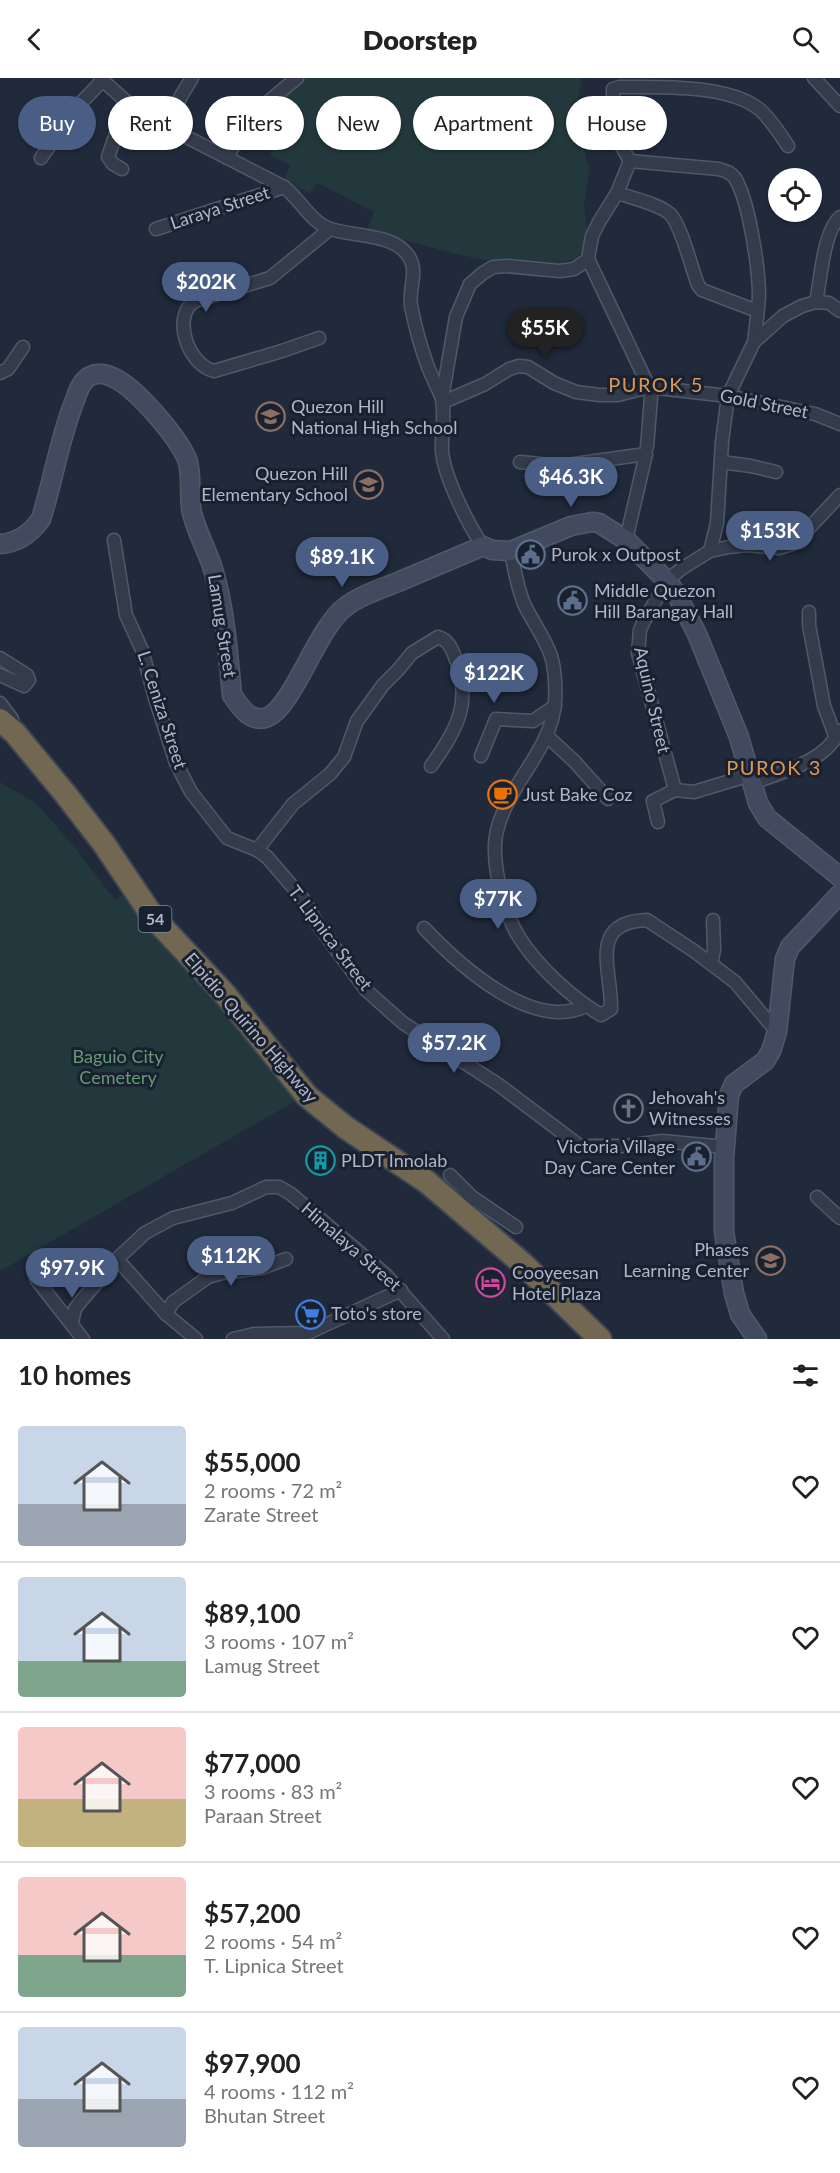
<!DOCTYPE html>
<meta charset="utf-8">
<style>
:root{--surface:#fff;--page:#f6f6f6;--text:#222;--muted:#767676;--line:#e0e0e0;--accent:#4a5d85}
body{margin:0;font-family:Lato,sans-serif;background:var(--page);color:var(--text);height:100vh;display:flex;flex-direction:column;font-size:22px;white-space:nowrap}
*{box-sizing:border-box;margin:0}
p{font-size:20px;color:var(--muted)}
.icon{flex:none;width:33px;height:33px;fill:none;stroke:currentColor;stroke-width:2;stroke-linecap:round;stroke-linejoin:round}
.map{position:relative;height:1261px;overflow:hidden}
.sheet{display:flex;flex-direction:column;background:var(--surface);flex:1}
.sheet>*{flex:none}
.banner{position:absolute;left:18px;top:18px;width:804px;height:54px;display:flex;gap:12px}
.controls{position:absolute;left:768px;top:90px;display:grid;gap:12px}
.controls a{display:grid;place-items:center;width:54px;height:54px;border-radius:50%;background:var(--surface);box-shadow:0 2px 4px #0004;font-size:30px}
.price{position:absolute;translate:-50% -51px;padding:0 14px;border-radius:21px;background:var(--accent);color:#fff;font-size:20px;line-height:39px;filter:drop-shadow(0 2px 3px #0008)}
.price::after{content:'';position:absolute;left:50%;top:36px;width:18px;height:14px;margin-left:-9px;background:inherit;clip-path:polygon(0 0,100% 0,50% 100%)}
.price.active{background:#222;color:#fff}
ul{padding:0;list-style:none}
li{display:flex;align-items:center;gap:18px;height:150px;padding:0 18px}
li+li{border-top:2px solid var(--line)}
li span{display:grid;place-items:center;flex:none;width:168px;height:120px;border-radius:6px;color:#555}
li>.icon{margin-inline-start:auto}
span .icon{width:72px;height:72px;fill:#fffc;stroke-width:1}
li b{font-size:26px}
h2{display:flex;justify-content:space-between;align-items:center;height:72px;padding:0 18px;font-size:26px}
.pill{padding:0 21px;border-radius:27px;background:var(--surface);box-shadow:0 2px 4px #0004;font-size:21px;line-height:54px}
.pill.active{background:var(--accent);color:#fff}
header{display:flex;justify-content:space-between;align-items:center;height:78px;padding:0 18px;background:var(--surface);font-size:27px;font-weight:800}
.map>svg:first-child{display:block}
</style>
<header><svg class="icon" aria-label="back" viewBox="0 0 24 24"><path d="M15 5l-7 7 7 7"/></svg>Doorstep<svg class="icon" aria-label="search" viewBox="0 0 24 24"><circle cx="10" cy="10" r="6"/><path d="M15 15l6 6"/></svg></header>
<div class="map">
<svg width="840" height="1261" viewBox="0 0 840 1261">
<rect width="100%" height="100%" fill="#202a3b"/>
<g fill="#22383c">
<path d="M304,0H582L575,34L588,87L590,88L584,126L587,152L582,173L576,180L568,183L560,185L507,181L485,182L456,176L367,152L374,134L317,105L310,115L284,103L290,87L270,77L275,65L250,49L280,18Z"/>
<path d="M0,704L37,726L75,770L115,822L125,815L295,1023L0,1193Z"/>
</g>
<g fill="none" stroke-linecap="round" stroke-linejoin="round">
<defs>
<g id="street">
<path d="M100,0L138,34L284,109C300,121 311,145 331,151C354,159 390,155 407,176C420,192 408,210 411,228C415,248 421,270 428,289C432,299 437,309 441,318C446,332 441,357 442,373C444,398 468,447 483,468"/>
<path d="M814,0L840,28"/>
<path d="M167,49L181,18L192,0"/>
<path d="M41,80L75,31L102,3"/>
<path d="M227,80C246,42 264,26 297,0"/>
<path d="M630,83L617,115L599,144L592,158L588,181L580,187L574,191L560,193L507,188L493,189L483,195L470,206L456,239L442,320L448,322L485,306L509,291L519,288L528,289L554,305L576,314L600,317H618L649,309L728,318L815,336L840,346"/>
<path d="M630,83L719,91C725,93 731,94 735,100C749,123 759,190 759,218C758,233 756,249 754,264"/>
<path d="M630,83L618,62L613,29V11L619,9C658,9 728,6 759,31C771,41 780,56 788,68"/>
<path d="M122,91L113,86L108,79L118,50L130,28"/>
<path d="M617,115C632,120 659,126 670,136C681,146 692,192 698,207L702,212L757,233"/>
<path d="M156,151L284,109"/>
<path d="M588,181L649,309L651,319L647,369"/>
<path d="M816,224C821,201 823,154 840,139"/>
<path d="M319,260L282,273L214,293C188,287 171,238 195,223L270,200L330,151"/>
<path d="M0,295L8,291L23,269"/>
<path d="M520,384L560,388L646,376L626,462"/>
<path d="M721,384L751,388L776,394"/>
<path d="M114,462L126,537L142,572L155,620L176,685L191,714L227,760L257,772L267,779L304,822L318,847L366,912L403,945L499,1007L580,1068H627L662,1063L725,1069"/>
<path d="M511,473C514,491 517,508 524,526C532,543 545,560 551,578C555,591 556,610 555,623C553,666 517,698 502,737C493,759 494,773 497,795C501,817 507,840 519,859C537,888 572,920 601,937L611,931C612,892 587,844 647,842L694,873L735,904L777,954"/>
<path d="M710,473L717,445L722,364L728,318L754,264L783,238L802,228L816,224L829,225L840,233"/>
<path d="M809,534V547L824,628L836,660"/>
<path d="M0,580L27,597L29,602L24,608L0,597"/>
<path d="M0,625L12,641L14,649"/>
<path d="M547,658L575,684L608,721"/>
<path d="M481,678L496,641L533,643L555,628"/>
<path d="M753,705C781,694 826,684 839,653"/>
<path d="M675,712L638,575L640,552L644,543L667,503L681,491L710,473L729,469L747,467L779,470L792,466L812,447L840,417"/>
<path d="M658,744L653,723L675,712L694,714L750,697"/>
<path d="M257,772L293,726L330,696L344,679L357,643L383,607L398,592L412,575L438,559C448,562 451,569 455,579C473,624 457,651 431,688"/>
<path d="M424,850C459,887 532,954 586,928"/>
<path d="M711,886L714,872L713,842"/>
<path d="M450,1097L472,1119"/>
<path d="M817,1119L840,1140"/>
<path d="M461,1133L472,1119L516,1149"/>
<path d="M117,1181L166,1236L196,1261"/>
<path d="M36,1201L83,1261"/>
<path d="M166,1236L173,1224L208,1199L222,1195L262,1190L286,1181"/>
<path d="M72,1244L75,1231L81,1223L117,1181L145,1155L173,1140L232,1125L266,1109H279L291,1116L386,1197L443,1261"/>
<path d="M233,1261L254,1256L308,1255L401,1212"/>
</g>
<g id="secondary">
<path d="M0,466C18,465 31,455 41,441C53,403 59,364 73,327C77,318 78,309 85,302C94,292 108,296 118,302C139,314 177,358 187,381C193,397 188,418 192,435C197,455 207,472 213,491C225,531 228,575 232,617C240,629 251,646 268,639C292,629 318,550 344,530C359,518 380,511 398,504C426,492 455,480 483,468L492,472L511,473L571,448L592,444L599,445L626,462L667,503L676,515L697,556L739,659L758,725L767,740L840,799"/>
<path d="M757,1261L740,1236L734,1215L724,1154V1081L729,1017L734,1006L765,983L771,973L777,954L785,881L790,869L840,816"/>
</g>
<path id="highway" d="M0,642L15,655L67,718L104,766L153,839L223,914L307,1018L345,1049L427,1104L523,1186L600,1261"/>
</defs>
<use href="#street" stroke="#515969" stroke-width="15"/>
<use href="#secondary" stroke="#515969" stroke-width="21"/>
<use href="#highway" stroke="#3e4656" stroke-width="26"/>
<use href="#street" stroke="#343c4c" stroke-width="12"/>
<use href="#secondary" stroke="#414a5f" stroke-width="18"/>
<use href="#highway" stroke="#726750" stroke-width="22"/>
</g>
<defs>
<symbol id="school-ring" viewBox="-11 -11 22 22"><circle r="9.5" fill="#192130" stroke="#8d6e63" stroke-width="1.5"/><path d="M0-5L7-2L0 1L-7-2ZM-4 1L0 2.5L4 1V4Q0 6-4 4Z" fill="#8d6e63"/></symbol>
<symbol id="civic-ring" viewBox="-11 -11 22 22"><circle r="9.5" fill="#192130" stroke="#5c6f8a" stroke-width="1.5"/><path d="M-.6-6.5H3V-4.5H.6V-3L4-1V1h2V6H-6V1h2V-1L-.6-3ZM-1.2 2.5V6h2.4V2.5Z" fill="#5c6f8a"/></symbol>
<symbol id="cafe-ring" viewBox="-11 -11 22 22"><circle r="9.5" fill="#192130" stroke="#e8710a" stroke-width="1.5"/><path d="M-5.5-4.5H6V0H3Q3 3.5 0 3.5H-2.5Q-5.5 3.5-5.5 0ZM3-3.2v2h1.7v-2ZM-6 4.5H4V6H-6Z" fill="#e8710a"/></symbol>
<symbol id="church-ring" viewBox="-11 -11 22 22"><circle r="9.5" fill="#192130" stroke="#6b7280" stroke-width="1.5"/><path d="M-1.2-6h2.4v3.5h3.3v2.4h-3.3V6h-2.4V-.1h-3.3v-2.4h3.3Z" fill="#6b7280"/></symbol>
<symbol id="building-ring" viewBox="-11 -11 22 22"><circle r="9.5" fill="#192130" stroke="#0f9aa8" stroke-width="1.5"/><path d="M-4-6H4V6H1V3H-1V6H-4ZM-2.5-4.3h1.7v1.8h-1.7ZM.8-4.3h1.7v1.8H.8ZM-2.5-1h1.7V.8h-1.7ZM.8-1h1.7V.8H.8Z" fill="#0f9aa8"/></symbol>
<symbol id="hotel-ring" viewBox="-11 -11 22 22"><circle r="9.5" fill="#192130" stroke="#d1479c" stroke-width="1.5"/><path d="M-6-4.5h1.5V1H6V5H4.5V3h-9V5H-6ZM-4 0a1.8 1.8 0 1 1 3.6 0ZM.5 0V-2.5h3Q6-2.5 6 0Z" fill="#d1479c"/></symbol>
<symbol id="supermarket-ring" viewBox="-11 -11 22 22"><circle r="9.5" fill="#192130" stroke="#3f7fe0" stroke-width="1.5"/><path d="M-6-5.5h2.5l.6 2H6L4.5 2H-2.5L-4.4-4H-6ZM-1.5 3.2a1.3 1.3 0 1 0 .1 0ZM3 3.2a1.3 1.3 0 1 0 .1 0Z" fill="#3f7fe0"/></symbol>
</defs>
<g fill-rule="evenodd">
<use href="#school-ring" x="254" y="322" width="33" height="33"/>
<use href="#school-ring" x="352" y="390" width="33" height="33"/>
<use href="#civic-ring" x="514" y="460" width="33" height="33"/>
<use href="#civic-ring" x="556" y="506" width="33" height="33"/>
<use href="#cafe-ring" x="486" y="700" width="33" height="33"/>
<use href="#church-ring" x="612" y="1014" width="33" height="33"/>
<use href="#civic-ring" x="680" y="1062" width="33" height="33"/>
<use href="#building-ring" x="304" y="1066" width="33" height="33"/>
<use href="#school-ring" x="754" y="1166" width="33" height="33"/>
<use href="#hotel-ring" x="474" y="1188" width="33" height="33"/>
<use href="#supermarket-ring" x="294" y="1220" width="33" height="33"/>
</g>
<g text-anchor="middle" stroke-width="6" stroke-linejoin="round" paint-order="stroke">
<rect fill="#192130" stroke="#81899a" stroke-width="1.5" x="138.5" y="828" width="33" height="26" rx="4.5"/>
<g font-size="16" font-weight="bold" fill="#aeb6c8">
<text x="155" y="847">54</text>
</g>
<g font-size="18" fill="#aeb6c8" stroke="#192130">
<text transform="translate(220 130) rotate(-18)" y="6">Laraya Street</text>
<text transform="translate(764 326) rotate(11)" y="6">Gold Street</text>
<text transform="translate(222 548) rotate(81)" y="6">Lamug Street</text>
<text transform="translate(652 622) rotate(77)" y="6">Aquino Street</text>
<text transform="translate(162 632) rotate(72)" y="6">L. Ceniza Street</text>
<text transform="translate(330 860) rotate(53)" y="6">T. Lipnica Street</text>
<text transform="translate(251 950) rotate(49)" y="6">Elpidio Quirino Highway</text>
<text transform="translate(351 1169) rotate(41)" y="6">Himalaya Street</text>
</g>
<g font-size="18" fill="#aeb6c8" stroke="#192130" text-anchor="start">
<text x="291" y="335">Quezon Hill<tspan x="291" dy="21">National High School</tspan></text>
<text x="348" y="402" text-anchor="end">Quezon Hill<tspan x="348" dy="21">Elementary School</tspan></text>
<text x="551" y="483">Purok x Outpost</text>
<text x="594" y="519">Middle Quezon<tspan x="594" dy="21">Hill Barangay Hall</tspan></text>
<text x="523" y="723">Just Bake Coz</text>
<text x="649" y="1026">Jehovah's<tspan x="649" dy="21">Witnesses</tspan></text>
<text x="675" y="1075" text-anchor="end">Victoria Village<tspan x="675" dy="21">Day Care Center</tspan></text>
<text x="341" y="1089">PLDT Innolab</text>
<text x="749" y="1178" text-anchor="end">Phases<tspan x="749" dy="21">Learning Center</tspan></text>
<text x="512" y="1201">Cooyeesan<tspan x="512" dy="21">Hotel Plaza</tspan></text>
<text x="331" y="1242">Toto's store</text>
</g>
<g font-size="18" fill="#639b74" stroke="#192130">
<text x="118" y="985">Baguio City<tspan x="118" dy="21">Cemetery</tspan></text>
</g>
<g font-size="20" letter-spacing="1.5" fill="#dc9955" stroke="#192130">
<text x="656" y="314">PUROK 5</text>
<text x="774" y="697">PUROK 3</text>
</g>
</g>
</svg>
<div class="controls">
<a><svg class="icon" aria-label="locate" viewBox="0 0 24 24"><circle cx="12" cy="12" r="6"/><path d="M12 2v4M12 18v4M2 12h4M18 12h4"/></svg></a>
</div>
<b class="price" style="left:206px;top:235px">$202K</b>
<b class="price active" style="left:545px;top:281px">$55K</b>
<b class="price" style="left:571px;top:430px">$46.3K</b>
<b class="price" style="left:770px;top:484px">$153K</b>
<b class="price" style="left:342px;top:510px">$89.1K</b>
<b class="price" style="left:494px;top:626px">$122K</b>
<b class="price" style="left:498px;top:852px">$77K</b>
<b class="price" style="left:454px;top:996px">$57.2K</b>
<b class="price" style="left:231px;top:1209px">$112K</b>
<b class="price" style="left:72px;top:1221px">$97.9K</b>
<div class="banner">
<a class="pill active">Buy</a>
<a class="pill">Rent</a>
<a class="pill">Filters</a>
<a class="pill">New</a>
<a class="pill">Apartment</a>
<a class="pill">House</a>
</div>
</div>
<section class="sheet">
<h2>10 homes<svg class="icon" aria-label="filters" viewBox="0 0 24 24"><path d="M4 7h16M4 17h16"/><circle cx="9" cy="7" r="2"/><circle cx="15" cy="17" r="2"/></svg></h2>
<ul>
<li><span style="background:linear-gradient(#c9d6e8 65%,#9aa5b1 0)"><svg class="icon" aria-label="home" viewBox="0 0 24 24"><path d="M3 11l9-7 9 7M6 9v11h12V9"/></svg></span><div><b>$55,000</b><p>2 rooms · 72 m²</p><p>Zarate Street</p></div><svg class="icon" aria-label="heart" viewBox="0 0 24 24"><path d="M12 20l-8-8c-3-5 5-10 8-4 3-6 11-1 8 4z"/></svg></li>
<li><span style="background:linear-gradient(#c9d6e8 70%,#7fa58c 0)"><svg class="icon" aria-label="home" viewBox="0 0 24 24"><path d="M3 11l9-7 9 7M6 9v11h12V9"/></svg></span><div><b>$89,100</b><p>3 rooms · 107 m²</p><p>Lamug Street</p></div><svg class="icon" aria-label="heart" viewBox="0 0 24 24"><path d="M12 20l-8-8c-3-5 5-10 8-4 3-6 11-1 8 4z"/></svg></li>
<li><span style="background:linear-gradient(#f6c9c9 60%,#c2b280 0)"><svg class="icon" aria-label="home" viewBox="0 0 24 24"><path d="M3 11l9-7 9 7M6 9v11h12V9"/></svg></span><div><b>$77,000</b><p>3 rooms · 83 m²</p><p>Paraan Street</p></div><svg class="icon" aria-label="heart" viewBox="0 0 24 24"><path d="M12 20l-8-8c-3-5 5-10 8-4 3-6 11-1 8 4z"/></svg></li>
<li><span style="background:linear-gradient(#f6c9c9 65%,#7fa58c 0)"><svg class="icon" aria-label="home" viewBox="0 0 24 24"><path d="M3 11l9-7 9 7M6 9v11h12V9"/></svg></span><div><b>$57,200</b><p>2 rooms · 54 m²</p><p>T. Lipnica Street</p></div><svg class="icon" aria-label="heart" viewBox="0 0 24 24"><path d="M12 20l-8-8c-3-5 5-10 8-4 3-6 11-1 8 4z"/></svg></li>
<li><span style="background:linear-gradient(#c9d6e8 60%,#9aa5b1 0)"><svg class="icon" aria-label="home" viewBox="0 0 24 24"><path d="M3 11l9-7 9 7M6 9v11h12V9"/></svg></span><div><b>$97,900</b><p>4 rooms · 112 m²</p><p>Bhutan Street</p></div><svg class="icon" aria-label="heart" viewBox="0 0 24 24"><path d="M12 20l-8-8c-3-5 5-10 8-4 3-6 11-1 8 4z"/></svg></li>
</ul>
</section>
